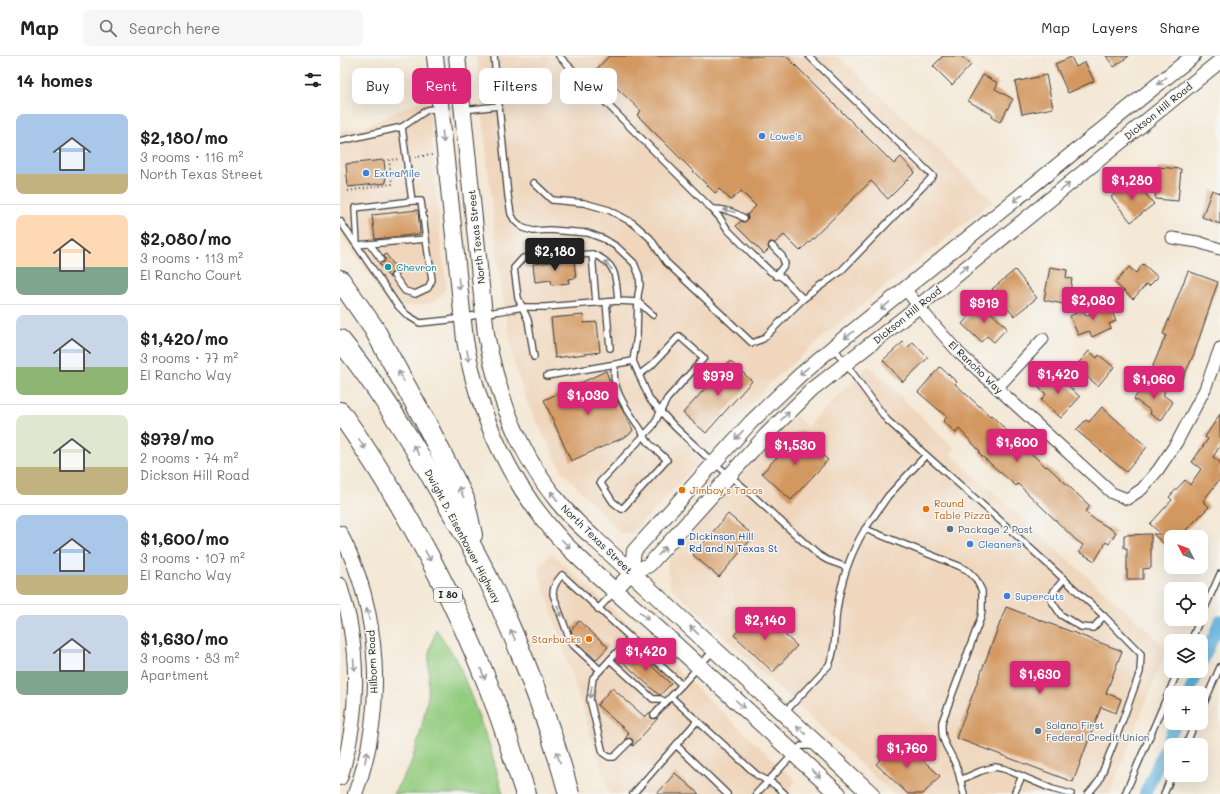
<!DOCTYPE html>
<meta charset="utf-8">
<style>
:root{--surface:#fff;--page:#f6f6f6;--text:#222;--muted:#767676;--line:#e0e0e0;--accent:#db2777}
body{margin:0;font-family:Mali,sans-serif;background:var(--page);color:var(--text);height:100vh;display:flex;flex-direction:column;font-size:15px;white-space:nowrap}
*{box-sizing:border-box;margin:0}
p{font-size:13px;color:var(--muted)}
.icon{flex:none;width:22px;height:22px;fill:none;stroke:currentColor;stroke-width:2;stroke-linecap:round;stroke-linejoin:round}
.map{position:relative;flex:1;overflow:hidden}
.panel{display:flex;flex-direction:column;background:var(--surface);width:340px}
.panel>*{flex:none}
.top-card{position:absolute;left:12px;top:12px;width:380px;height:36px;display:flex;gap:8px}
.needle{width:26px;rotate:312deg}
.tools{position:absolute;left:824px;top:474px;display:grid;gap:8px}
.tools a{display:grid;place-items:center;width:44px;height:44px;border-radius:8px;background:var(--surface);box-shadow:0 4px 16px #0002;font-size:20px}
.price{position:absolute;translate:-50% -34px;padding:0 9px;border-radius:4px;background:var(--accent);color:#fff;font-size:13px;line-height:26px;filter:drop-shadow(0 1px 2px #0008)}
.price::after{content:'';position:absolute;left:50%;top:24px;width:12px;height:9px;margin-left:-6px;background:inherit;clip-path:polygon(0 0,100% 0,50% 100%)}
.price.on{background:#222;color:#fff}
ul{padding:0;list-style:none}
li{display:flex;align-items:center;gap:12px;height:100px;padding:0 16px}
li+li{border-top:1px solid var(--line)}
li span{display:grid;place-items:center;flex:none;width:112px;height:80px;border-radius:8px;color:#555}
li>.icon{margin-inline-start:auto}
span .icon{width:48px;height:48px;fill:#fffc;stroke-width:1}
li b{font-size:17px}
h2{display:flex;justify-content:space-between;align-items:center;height:48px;padding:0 16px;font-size:17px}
.tag{padding:0 14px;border-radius:8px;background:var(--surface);box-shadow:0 4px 16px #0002;font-size:14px;line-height:36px}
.tag.on{background:var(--accent);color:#fff}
header{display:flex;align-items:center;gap:24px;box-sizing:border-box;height:56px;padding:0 20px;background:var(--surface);border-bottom:1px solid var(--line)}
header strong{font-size:19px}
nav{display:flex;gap:22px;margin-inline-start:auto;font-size:14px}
.search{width:280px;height:36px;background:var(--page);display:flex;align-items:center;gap:10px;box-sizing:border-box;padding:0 14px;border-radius:8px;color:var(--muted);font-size:15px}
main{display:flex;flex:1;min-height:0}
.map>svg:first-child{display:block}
</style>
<header>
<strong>Map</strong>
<div class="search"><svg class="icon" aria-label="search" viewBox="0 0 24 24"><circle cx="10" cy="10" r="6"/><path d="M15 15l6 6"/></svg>Search here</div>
<nav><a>Map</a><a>Layers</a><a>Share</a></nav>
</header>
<main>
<section class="panel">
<h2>14 homes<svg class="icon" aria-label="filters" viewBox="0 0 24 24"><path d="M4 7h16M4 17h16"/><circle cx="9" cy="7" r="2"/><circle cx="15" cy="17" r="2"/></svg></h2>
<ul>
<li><span style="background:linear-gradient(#a9c7e8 75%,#c2b280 0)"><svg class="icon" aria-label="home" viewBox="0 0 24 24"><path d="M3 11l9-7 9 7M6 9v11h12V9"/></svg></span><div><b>$2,180/mo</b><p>3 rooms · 116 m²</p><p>North Texas Street</p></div></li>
<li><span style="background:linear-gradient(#ffd9b3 65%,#7fa58c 0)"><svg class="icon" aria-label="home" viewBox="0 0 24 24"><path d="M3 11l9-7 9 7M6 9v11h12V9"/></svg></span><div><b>$2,080/mo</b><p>3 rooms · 113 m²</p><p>El Rancho Court</p></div></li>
<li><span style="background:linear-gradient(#c9d6e8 65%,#8fb573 0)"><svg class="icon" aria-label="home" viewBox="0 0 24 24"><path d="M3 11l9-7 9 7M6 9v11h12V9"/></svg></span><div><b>$1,420/mo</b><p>3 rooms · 77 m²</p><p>El Rancho Way</p></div></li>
<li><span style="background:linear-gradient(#dfe7d0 65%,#c2b280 0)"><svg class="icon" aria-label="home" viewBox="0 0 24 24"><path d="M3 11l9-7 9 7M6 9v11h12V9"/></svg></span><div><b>$979/mo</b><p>2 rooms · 74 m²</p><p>Dickson Hill Road</p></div></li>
<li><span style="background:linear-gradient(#a9c7e8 75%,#c2b280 0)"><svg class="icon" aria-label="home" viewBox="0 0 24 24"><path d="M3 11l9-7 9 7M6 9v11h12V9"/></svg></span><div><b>$1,600/mo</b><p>3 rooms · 107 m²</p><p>El Rancho Way</p></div></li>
<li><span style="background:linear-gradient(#c9d6e8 70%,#7fa58c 0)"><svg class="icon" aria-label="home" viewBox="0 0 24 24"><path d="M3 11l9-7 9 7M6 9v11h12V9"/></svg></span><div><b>$1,630/mo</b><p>3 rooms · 83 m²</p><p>Apartment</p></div></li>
</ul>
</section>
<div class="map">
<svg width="880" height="738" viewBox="0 0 880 738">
<rect width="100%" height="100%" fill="#f6f6f2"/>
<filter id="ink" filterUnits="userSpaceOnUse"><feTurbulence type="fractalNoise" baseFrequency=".025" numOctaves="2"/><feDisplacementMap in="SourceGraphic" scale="8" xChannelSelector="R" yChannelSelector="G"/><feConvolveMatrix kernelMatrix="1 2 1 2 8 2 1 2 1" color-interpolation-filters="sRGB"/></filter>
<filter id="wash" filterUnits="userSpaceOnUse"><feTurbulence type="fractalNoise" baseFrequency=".012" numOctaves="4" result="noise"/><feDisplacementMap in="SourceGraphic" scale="16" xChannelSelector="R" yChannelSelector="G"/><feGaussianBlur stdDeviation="0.9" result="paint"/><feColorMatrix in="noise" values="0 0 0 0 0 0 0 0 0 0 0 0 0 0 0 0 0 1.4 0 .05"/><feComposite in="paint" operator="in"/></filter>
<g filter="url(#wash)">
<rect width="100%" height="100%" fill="#f4e8d6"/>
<g fill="#efd6bc">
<path d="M137,0H497L653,145L508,260L434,323L378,383L318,451L292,476L281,478L221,414L186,344L174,307L162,239L149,121Z"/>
<path d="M88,41L100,180L107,231L100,241L92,247L54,252L0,178V74L23,71Z"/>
<path d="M529,310L615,393L610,398L827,592L770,738H553L330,530L327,505L455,359L467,370Z"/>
<path d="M212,497L456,725L445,738H270L198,512Z"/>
</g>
<path fill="#93cc7f" stroke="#58744e" d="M96,573L118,606L149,688L163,738H53L70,710L80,679L88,641L89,597Z"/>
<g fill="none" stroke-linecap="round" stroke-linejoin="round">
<g stroke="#62b4dd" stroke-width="12">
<path d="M861,609L880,565"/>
<path d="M849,637L858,615"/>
<path d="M805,738L836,667"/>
</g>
</g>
<g id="blocks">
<g fill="#d39861">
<path d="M269,0H446L554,108L561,101L575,116L548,143L531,125L460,195L444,179L435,187L431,186L429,187L428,191L429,193L424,198L396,170L401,165L404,166L407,164L408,162L407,159L416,150L401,135L391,144L379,133L375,137L297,59L301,55L257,13Z"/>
<path d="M603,0H621L631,9L612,29L593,10Z"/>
<path d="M766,0H789L774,11Z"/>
<path d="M731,1L736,11L745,6L754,25L728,37L715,8Z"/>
<path d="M643,19L658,27L655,33L673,43L660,66L652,62L653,59L628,45Z"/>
<path d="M706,19L713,52L682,58L675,26Z"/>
<path d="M44,104L46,127L8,131L6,108Z"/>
<path d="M818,111L841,113L838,145L815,143Z"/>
<path d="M793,123L814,148L791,166L771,141Z"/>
<path d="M872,134L880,137V168L862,161Z"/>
<path d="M78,154L80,178L35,183L32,159Z"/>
<path d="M46,198L59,216L57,217L55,216H52L50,219V222L39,207L44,206L45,203L44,200Z"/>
<path d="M234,204L236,222L228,223L229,227L212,229L211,224L195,226L193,208Z"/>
<path d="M803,208L818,221L809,230L807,228L793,243L775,227L789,211L796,217Z"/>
<path d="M710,211L727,214L726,222L732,223L730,235L726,234L723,248L704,244Z"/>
<path d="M675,214L697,242L674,260L652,233Z"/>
<path d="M848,215L878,226L854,298L842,324L812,312L826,279L823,278Z"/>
<path d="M641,247L667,272L654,286L647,280L641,286L622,268Z"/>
<path d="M769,249L776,265L769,268L771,272L752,281L749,275L738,279L730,260L743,254L746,260Z"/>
<path d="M243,259L244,267L257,266L260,296L215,302L211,262Z"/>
<path d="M563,286L568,291L573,286L588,302L563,326L543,304Z"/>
<path d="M749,295L757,302L759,299L774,311L758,330L735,311Z"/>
<path d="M390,305L412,325L366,377L343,357Z"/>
<path d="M600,311L617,326L615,328L650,360L651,359L671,379L706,411L707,410L750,450L745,456L754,463L776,476L769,488L766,486L755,505L739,496L743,489L737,485L678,428L676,430L645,403L639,397L640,395L619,373L616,377L603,365L607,361L578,336Z"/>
<path d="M266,315L276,342L293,374L289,379L231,405L204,344Z"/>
<path d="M714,316L740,341L721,362L701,344L706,338L699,332Z"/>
<path d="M807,324L825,336L823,339L833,346L821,365L810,358L811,355L794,343Z"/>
<path d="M762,351L807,391L786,416L736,374L746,364L749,366Z"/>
<path d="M880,358V390L873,401L880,406V423L863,445L869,451L846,474L854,481H831V487L830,486L826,490L813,478H821L810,468L832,444L829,441L845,424L850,429L861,413L852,406L868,383L865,381Z"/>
<path d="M461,375L476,389L474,391L488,404L451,444L422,417Z"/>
<path d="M388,458L414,480L379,521L353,499Z"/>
<path d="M811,478V512L803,513V523H787V492H784V479Z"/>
<path d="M666,551L782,595L766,637L781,643L776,657L761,651L733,726L616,682Z"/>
<path d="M417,553L457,590L433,616L394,579Z"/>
<path d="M239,565L268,591L256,604L234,584L231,574Z"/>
<path d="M292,592L331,628L320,639H319L281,604Z"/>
<path d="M272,632L305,661L310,656L311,662H318L293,690L292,689L293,685L292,683H285L289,677L257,649Z"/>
<path d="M560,683L600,720L583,738H568L536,708L541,703L538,700L548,690L551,693Z"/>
<path d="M335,717L359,738H317Z"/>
</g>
</g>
</g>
<g filter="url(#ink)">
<use href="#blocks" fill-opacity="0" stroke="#3c3b38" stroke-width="1"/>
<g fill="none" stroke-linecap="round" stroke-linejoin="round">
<defs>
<g id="service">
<path d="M154,0L168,140L171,158L175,165L183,172L193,175L210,174L248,177L264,183L277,191L294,207L299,219L300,229L298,239L297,280L293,305L310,344L335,371L367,401L402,430L477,498L487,504L506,511"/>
<path d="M123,54L159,50"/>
<path d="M0,85L62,71L87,54L99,52"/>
<path d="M194,127L212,144L244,147L269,154L293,167L310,182L326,206L412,287L423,283L463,243L443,222L431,216L412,198L388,174L380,162L372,153L219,0"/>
<path d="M72,145H81L86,183"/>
<path d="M372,153C384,153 393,155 404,162"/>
<path d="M0,165L58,250L67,259L80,267L109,264L183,251H205L278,245L298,246L313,259"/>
<path d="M30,188L41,203"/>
<path d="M432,190L442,200L445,208L436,220"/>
<path d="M252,198L256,247"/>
<path d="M54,220L65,235L75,238L88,232L92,224L86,183L17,189L15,152L72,145L62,71"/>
<path d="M463,243L500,216L593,120L469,0"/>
<path d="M266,246L270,292"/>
<path d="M494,292L547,364L586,399"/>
<path d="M194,301L188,264L178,242L174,212L183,202L252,198C277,207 276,221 278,245"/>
<path d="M275,309C270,330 286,352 297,368C302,374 304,381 309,387C315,393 321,398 327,404L282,453L273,446L260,426L313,370L327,343L364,302L339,280L312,309L299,319"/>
<path d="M207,320L293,305"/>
<path d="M525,473L548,440L586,399L663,467L764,560L801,598L800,616L782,666L759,725L748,738"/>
<path d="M724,523L714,535L711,544L721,559L741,571L753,572L764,560"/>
<path d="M258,553L274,536"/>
<path d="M861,561L880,518"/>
<path d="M851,585L860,563"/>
<path d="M270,604L313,643H320L326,646"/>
<path d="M260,614L231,587L213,538C213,530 217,525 222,519L342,629"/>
<path d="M331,641L417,719L435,729L445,738"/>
<path d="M861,654L880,611"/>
<path d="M444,657L489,609C497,591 494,573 497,554C501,524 510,498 525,473L619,510L627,514L636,523L642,535V554L641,561L602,666C601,686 606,688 614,705C619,715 621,727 624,738"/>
<path d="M314,659L374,594"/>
<path d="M289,686L274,701H269L263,697L250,644L253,622L290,582"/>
<path d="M336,689L387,738"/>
<path d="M846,689L855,667"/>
<path d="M620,724L641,715L655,711L665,713L712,733L731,738"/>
<path d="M293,738L357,665"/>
<path d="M416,738L461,690H473"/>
<path d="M674,738L682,720"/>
<path d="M785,738L838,615"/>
<path d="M824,738L832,719"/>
</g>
<g id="minor">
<path d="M832,182L858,186L880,193"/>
<path d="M565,233L589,263L620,298L772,437L787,443L802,433L818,414L837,386L865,333L880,292"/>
<path d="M657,332L703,283"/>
</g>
<g id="tertiary">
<path d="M0,477C41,555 46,655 15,738"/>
<path d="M291,517L294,495L411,366L460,319L493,291L853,0"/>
<path d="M0,529C3,542 8,555 10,568C19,619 16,672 0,722"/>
<path d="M275,534L291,517L309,509L426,379L472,334L579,250L880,5"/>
</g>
<g id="secondary">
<path d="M95,0L125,284C138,359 171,431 224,487C256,520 293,550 327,581C384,633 441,686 498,738"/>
<path d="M117,0L146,278C157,337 178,396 216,443C228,458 241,471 255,483L531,738"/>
</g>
<g id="motorway">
<path d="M0,224L33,271L85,365L124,443L132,479"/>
<path d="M0,284C37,329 68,379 97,430C116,463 136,496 152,531C183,598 210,667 229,738"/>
<path d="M0,356C65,448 119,549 158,655C168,682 176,710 186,738"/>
</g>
</defs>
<use href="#service" stroke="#3c3b38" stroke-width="8"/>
<use href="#minor" stroke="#3c3b38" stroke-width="13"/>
<use href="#tertiary" stroke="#3c3b38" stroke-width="16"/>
<use href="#secondary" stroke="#3c3b38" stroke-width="18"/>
<use href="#motorway" stroke="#3c3b38" stroke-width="22"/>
<g stroke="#3c3b38" stroke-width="2" stroke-dasharray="1 3" stroke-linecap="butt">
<path d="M75,101L92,99"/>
<path d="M8,135L52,128L49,104L59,103"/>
</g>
<use href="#service" stroke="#fff" stroke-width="5.5"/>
<use href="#minor" stroke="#fff" stroke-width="11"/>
<use href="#tertiary" stroke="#fff" stroke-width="14"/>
<use href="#secondary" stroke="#fff" stroke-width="16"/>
<use href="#motorway" stroke="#fff" stroke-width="20"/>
</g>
<defs><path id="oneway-shaft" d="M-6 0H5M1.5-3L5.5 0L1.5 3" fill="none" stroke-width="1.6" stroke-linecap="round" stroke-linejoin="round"/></defs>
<g stroke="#999">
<use href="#oneway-shaft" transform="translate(822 25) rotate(141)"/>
<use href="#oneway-shaft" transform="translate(103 81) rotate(84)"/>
<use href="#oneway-shaft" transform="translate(725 131) rotate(-39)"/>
<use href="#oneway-shaft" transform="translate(678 142) rotate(141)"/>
<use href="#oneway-shaft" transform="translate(389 155) rotate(-166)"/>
<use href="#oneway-shaft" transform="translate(268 209) rotate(-133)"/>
<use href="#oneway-shaft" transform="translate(624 213) rotate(-39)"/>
<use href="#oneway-shaft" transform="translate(119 228) rotate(84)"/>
<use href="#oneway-shaft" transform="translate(545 250) rotate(140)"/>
<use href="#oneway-shaft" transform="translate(509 279) rotate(142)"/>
<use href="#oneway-shaft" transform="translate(128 300) rotate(80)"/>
<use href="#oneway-shaft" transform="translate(464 315) rotate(140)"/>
<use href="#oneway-shaft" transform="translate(61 320) rotate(-119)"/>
<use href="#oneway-shaft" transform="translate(445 360) rotate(-45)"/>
<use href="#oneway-shaft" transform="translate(399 379) rotate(133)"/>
<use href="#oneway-shaft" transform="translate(22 388) rotate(58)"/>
<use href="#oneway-shaft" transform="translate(76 394) rotate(-123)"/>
<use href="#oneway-shaft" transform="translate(121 436) rotate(-116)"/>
<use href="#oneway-shaft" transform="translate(214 440) rotate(-127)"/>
<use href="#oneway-shaft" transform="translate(226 488) rotate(46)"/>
<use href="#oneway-shaft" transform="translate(322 495) rotate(-49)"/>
<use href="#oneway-shaft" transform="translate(88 500) rotate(62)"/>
<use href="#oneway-shaft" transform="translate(219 555) rotate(70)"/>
<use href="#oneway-shaft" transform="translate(28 558) rotate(-103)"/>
<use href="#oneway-shaft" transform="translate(304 560) rotate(43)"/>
<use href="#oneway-shaft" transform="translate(354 574) rotate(-137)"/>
<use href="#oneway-shaft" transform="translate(173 579) rotate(-114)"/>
<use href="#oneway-shaft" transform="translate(14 609) rotate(86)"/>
<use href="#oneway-shaft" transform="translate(143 618) rotate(68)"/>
<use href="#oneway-shaft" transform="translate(251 636) rotate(98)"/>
<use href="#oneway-shaft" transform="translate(400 648) rotate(42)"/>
<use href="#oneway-shaft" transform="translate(461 674) rotate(-137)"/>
<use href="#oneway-shaft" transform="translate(26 701) rotate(-79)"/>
<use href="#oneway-shaft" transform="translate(218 701) rotate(-110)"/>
<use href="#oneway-shaft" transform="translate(476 718) rotate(43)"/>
</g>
</g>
<g fill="#3f7fe0" stroke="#f6f6f2" stroke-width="1.5">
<circle cx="422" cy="80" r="4"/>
<circle cx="26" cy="117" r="4"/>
<circle cx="630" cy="488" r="4"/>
<circle cx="667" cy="540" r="4"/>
</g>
<circle fill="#0f9aa8" stroke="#f6f6f2" stroke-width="1.5" cx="48" cy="211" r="4"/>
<g fill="#e8710a" stroke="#f6f6f2" stroke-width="1.5">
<circle cx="342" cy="434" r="4"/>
<circle cx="586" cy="453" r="4"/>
<circle cx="249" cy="583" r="4"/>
</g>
<g fill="#5c6f8a" stroke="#f6f6f2" stroke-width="1.5">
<circle cx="610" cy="473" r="4"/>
<circle cx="698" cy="675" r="4"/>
</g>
<rect fill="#1a4fb4" stroke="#f6f6f2" stroke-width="1.5" x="337" y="482" width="8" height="8" rx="2"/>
<g text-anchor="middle" stroke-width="3" stroke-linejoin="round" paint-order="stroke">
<rect fill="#f6f6f2" stroke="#5d5d5c" stroke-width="1" x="94" y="532" width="28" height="14" rx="3"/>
<g font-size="9" font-weight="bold" fill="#1c1c1c">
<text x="108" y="542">I 80</text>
</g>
<g font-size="10" fill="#1c1c1c" stroke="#f6f6f2">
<text transform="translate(818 55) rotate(-39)" y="4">Dickson Hill Road</text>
<text transform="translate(136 181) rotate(-96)" y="4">North Texas Street</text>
<text transform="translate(567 259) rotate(-39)" y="4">Dickson Hill Road</text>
<text transform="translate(636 311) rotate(44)" y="4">El Rancho Way</text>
<text transform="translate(123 480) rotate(62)" y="4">Dwight D. Eisenhower Highway</text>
<text transform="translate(257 483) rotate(44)" y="4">North Texas Street</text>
<text transform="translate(32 606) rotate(-93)" y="4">Hilborn Road</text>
</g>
<g font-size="10" fill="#366cbe" stroke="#f6f6f2" text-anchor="start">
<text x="430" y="84">Lowe's</text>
<text x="34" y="121">ExtraMile</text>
<text x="638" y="492">Cleaners</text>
<text x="675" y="544">Supercuts</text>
</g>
<g font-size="10" fill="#0d838f" stroke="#f6f6f2" text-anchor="start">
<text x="56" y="215">Chevron</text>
</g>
<g font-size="10" fill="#c56008" stroke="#f6f6f2" text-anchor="start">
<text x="350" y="438">Jimboy's Tacos</text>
<text x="594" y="451">Round<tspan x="594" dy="12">Table Pizza</tspan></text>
<text x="241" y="587" text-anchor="end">Starbucks</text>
</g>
<g font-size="10" fill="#4e5e75" stroke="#f6f6f2" text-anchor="start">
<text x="618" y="477">Package 2 Post</text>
<text x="706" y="673">Solano First<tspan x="706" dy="12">Federal Credit Union</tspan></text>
</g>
<g font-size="10" fill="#164399" stroke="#f6f6f2" text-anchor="start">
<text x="349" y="484">Dickinson Hill<tspan x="349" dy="12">Rd and N Texas St</tspan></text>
</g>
</g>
</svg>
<div class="tools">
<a><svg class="needle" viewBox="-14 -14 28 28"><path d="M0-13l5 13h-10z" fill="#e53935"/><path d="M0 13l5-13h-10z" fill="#767676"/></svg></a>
<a><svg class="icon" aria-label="locate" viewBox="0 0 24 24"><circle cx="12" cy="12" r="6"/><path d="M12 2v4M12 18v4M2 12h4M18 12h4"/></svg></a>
<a><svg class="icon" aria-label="layers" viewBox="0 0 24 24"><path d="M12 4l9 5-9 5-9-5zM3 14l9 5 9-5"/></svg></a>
<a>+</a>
<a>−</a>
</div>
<b class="price" style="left:792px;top:145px">$1,280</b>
<b class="price on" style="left:215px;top:216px">$2,180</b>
<b class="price" style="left:753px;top:265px">$2,080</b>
<b class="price" style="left:644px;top:268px">$919</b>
<b class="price" style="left:718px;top:339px">$1,420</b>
<b class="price" style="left:378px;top:341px">$979</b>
<b class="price" style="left:814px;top:344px">$1,060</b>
<b class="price" style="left:248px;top:360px">$1,030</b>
<b class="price" style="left:677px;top:407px">$1,600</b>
<b class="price" style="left:455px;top:410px">$1,530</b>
<b class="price" style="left:425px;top:585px">$2,140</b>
<b class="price" style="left:306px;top:616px">$1,420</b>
<b class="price" style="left:700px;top:639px">$1,630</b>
<b class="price" style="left:567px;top:713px">$1,760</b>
<div class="top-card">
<a class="tag">Buy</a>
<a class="tag on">Rent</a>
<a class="tag">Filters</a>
<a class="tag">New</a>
</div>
</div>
</main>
